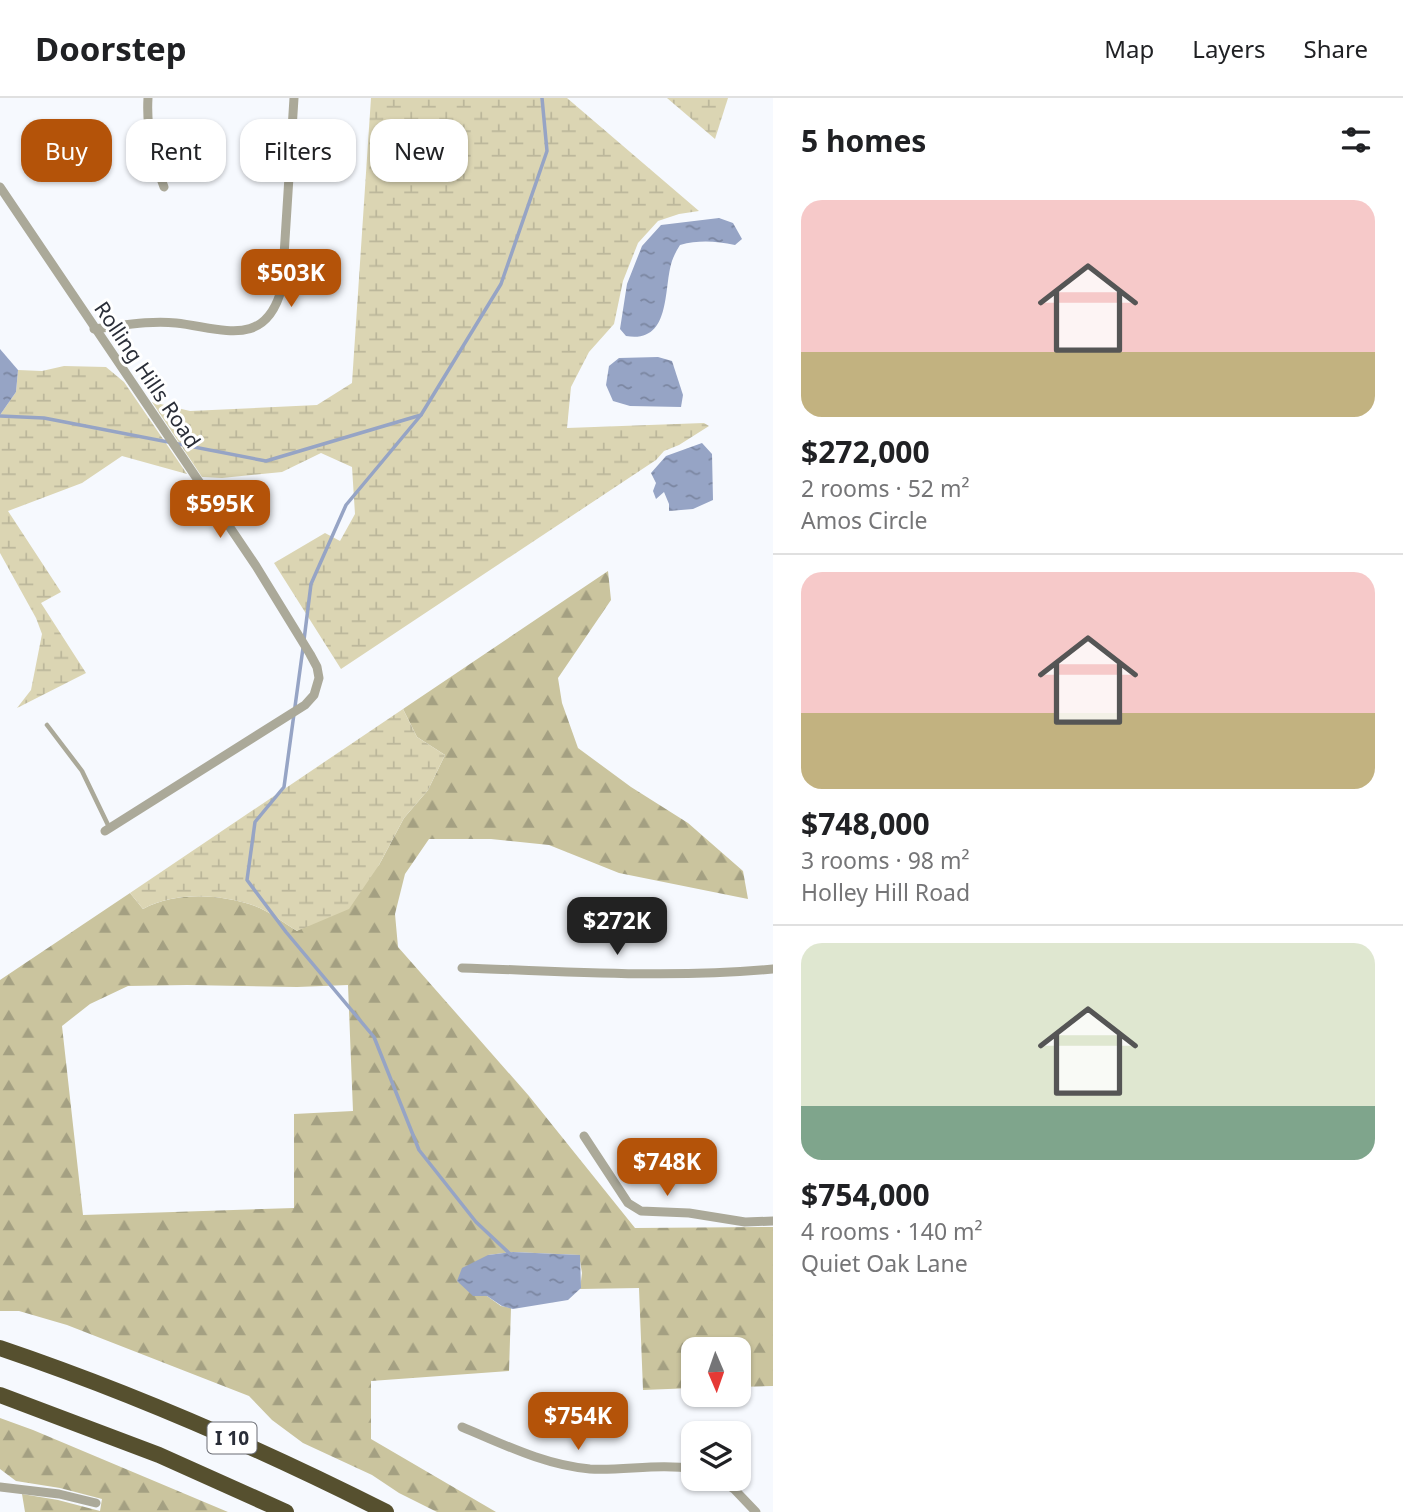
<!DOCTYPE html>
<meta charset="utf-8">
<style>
:root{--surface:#fff;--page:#f2f2f2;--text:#202124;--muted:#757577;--line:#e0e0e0;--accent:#b45309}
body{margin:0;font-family:"Noto Sans",sans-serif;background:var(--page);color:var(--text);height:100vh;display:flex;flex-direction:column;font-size:26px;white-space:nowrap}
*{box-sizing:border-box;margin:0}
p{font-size:23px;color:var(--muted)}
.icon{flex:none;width:38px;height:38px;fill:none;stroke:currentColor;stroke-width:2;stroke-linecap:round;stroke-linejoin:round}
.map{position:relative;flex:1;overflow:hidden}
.panel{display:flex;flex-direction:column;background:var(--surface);width:630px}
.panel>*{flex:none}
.hud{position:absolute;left:21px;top:21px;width:646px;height:63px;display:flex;gap:14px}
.needle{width:46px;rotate:178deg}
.controls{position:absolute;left:681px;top:1239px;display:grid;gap:14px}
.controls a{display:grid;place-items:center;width:70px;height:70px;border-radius:14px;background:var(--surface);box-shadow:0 2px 5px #0004;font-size:35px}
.price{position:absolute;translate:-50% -60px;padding:0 16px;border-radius:14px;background:var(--accent);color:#fff;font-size:23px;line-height:46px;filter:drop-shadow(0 2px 4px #0008)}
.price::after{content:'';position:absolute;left:50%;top:42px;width:21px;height:16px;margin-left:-10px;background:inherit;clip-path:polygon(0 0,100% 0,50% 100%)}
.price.active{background:#222;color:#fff}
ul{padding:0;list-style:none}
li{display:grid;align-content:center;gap:14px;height:371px;padding:0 28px}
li+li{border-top:2px solid var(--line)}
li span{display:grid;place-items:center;height:217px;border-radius:21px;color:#555}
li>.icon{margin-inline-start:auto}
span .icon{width:126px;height:126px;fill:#fffc;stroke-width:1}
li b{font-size:30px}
h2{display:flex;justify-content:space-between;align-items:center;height:84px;padding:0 28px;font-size:30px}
.pill{padding:0 24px;border-radius:21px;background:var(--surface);box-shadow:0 2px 5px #0004;font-size:24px;line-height:63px}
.pill.active{background:var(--accent);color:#fff}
header{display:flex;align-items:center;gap:42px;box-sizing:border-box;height:98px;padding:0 35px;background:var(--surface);border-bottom:2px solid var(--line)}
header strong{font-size:33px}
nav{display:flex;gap:38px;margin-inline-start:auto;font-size:24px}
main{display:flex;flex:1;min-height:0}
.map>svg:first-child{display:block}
</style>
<header>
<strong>Doorstep</strong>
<nav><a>Map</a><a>Layers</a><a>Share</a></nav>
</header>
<main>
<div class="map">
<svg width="773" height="1414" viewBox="0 0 773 1414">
<defs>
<pattern id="forest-firs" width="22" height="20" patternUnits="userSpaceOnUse" patternTransform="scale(1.75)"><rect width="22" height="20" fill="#cac49e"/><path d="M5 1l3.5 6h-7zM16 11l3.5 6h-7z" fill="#a4a082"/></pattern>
<pattern id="wetland-marsh" width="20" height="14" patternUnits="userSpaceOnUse" patternTransform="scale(1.75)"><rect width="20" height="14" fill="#dbd5b3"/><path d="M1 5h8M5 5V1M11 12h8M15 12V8" fill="none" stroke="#bcb79b"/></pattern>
<pattern id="water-ripples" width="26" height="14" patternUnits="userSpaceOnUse" patternTransform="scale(1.75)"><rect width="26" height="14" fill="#96a4c5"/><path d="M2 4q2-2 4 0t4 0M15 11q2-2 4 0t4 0" fill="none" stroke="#7b86a1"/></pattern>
</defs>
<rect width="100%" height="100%" fill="#f6f9fe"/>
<g fill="url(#forest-firs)" fill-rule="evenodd">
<path d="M608,473L611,502L558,580L562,605L578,650L631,689L688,725L743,773L748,801L619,775L549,747L491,741H429L405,776L395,816L398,849L529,998L635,1130L773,1129V1288L739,1289L738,1251H693V1290L643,1292L639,1190L580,1191L582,1175L579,1157L513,1154L488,1157L487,1198L501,1208L511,1210L509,1273L371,1283V1341L496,1414H437L399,1395L372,1377L303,1345L272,1322L249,1298L67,1227L19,1213H0V882L130,795L143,811C176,793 221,796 255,808C269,813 284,825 297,833L379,767L404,720L428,692L445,657L417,639L403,611ZM187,887L297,889L348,887L353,1013L294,1016V1110L83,1117L62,928L90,906L128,888Z"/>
<path d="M0,1320L33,1332L228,1414H25L22,1396L58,1402L100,1413L102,1401L60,1390L16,1383L0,1371Z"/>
</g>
<g fill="url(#wetland-marsh)">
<path d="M371,0H567L699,113L679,116L658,123L638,145L623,183L614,226L589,254L571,289L567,330L704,325L709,328L679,347L664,353L656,362L341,571L274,465L325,435L340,443L355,416L352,369L321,355L282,374L222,380L202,379L152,304L190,313L317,307L352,285Z"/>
<path d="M667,0H728L715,41Z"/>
<path d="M64,268L106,269L124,284L187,376L122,358L82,385L8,413L61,494L41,505L86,575L17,610L31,592L42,536L36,520L0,455V317L16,294L18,272L42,273Z"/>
<path d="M403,611L417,639L445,657L428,692L404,720L379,767L349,811L297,833C284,825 269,813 255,808C221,796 175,793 143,811L130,795Z"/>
</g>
<g fill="url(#water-ripples)">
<path d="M719,120L733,125L742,141L735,147C715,143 699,142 680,147C677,152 674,157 672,163C663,190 672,246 626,238L620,231L627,186L642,148L661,127Z"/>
<path d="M0,251L18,272L16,294L0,317Z"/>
<path d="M658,259L672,263L683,297L681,309L630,308L613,303L606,287L609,268L619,260Z"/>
<path d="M702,345L712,356L713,402L693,411L669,413V406L664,394L656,401L653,393L656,385L651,375L666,358Z"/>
<path d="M513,1154L580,1157L581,1190L568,1202L513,1211L502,1208L487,1198H473L457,1183L462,1170L488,1157Z"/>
</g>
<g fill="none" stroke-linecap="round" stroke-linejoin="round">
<g stroke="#96a4c5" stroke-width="3.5">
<path d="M0,318L44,320L266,363L421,317L501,186L547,53L542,0"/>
<path d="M304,542L311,486L346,407L421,317"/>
<path d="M303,550L284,689L255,724L247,782L286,834L374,939L419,1052L476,1124L510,1156"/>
</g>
<path stroke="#aba999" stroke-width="4.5" d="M47,627L82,673L109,729"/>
<g stroke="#aba999" stroke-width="9">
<path d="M148,0C146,32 153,60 164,89"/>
<path d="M0,89L256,468L310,556L317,569L319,580L314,597L305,607L105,733"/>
<path d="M94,231C121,228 149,222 176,225C222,230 266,252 282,189L294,0"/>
<path d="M462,870C565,873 670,881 773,871"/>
<path d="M584,1038L628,1105L641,1113L689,1115L745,1124L773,1123"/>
<path d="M462,1329C503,1346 544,1367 590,1371C623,1373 661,1365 693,1371"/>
<path d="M719,1381L734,1391L756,1414"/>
<path d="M0,1389L59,1396L96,1405"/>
</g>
<g stroke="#56502f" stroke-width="16">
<path d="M0,1250C133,1295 261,1351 386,1414"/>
<path d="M0,1297L159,1357L286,1414"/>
</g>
</g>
<g text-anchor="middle" stroke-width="6" stroke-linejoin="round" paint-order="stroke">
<rect fill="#fff" stroke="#6a6d74" stroke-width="2" x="207.5" y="1324.5" width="49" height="31" rx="5"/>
<g font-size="19" font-weight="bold" fill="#2a2e38">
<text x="232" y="1347">I 10</text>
</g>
<g font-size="21" fill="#2a2e38" stroke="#fff">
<text transform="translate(147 277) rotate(56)" y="7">Rolling Hills Road</text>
</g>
</g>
</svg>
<div class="controls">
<a><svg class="needle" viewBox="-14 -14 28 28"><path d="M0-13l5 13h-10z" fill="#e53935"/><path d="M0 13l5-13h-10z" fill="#757577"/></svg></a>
<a><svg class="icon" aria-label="layers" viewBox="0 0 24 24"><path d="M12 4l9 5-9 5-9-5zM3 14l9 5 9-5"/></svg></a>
</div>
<b class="price" style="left:291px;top:211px">$503K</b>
<b class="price" style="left:220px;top:442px">$595K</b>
<b class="price active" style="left:617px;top:859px">$272K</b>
<b class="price" style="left:667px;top:1100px">$748K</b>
<b class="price" style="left:578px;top:1354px">$754K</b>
<div class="hud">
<a class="pill active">Buy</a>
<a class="pill">Rent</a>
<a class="pill">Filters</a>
<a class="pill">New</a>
</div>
</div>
<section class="panel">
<h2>5 homes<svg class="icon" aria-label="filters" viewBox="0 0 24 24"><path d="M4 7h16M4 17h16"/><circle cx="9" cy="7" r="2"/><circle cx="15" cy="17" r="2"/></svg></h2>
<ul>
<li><span style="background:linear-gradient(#f6c9c9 70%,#c2b280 0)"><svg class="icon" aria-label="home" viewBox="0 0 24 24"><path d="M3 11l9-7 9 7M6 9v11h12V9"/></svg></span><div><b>$272,000</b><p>2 rooms · 52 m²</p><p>Amos Circle</p></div></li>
<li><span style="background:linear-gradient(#f6c9c9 65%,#c2b280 0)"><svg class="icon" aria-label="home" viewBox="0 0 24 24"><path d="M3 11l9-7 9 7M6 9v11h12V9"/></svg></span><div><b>$748,000</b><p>3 rooms · 98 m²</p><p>Holley Hill Road</p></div></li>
<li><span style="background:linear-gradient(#dfe7d0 75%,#7fa58c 0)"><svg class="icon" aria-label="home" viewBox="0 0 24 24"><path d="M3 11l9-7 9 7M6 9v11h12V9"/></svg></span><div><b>$754,000</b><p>4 rooms · 140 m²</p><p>Quiet Oak Lane</p></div></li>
</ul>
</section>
</main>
